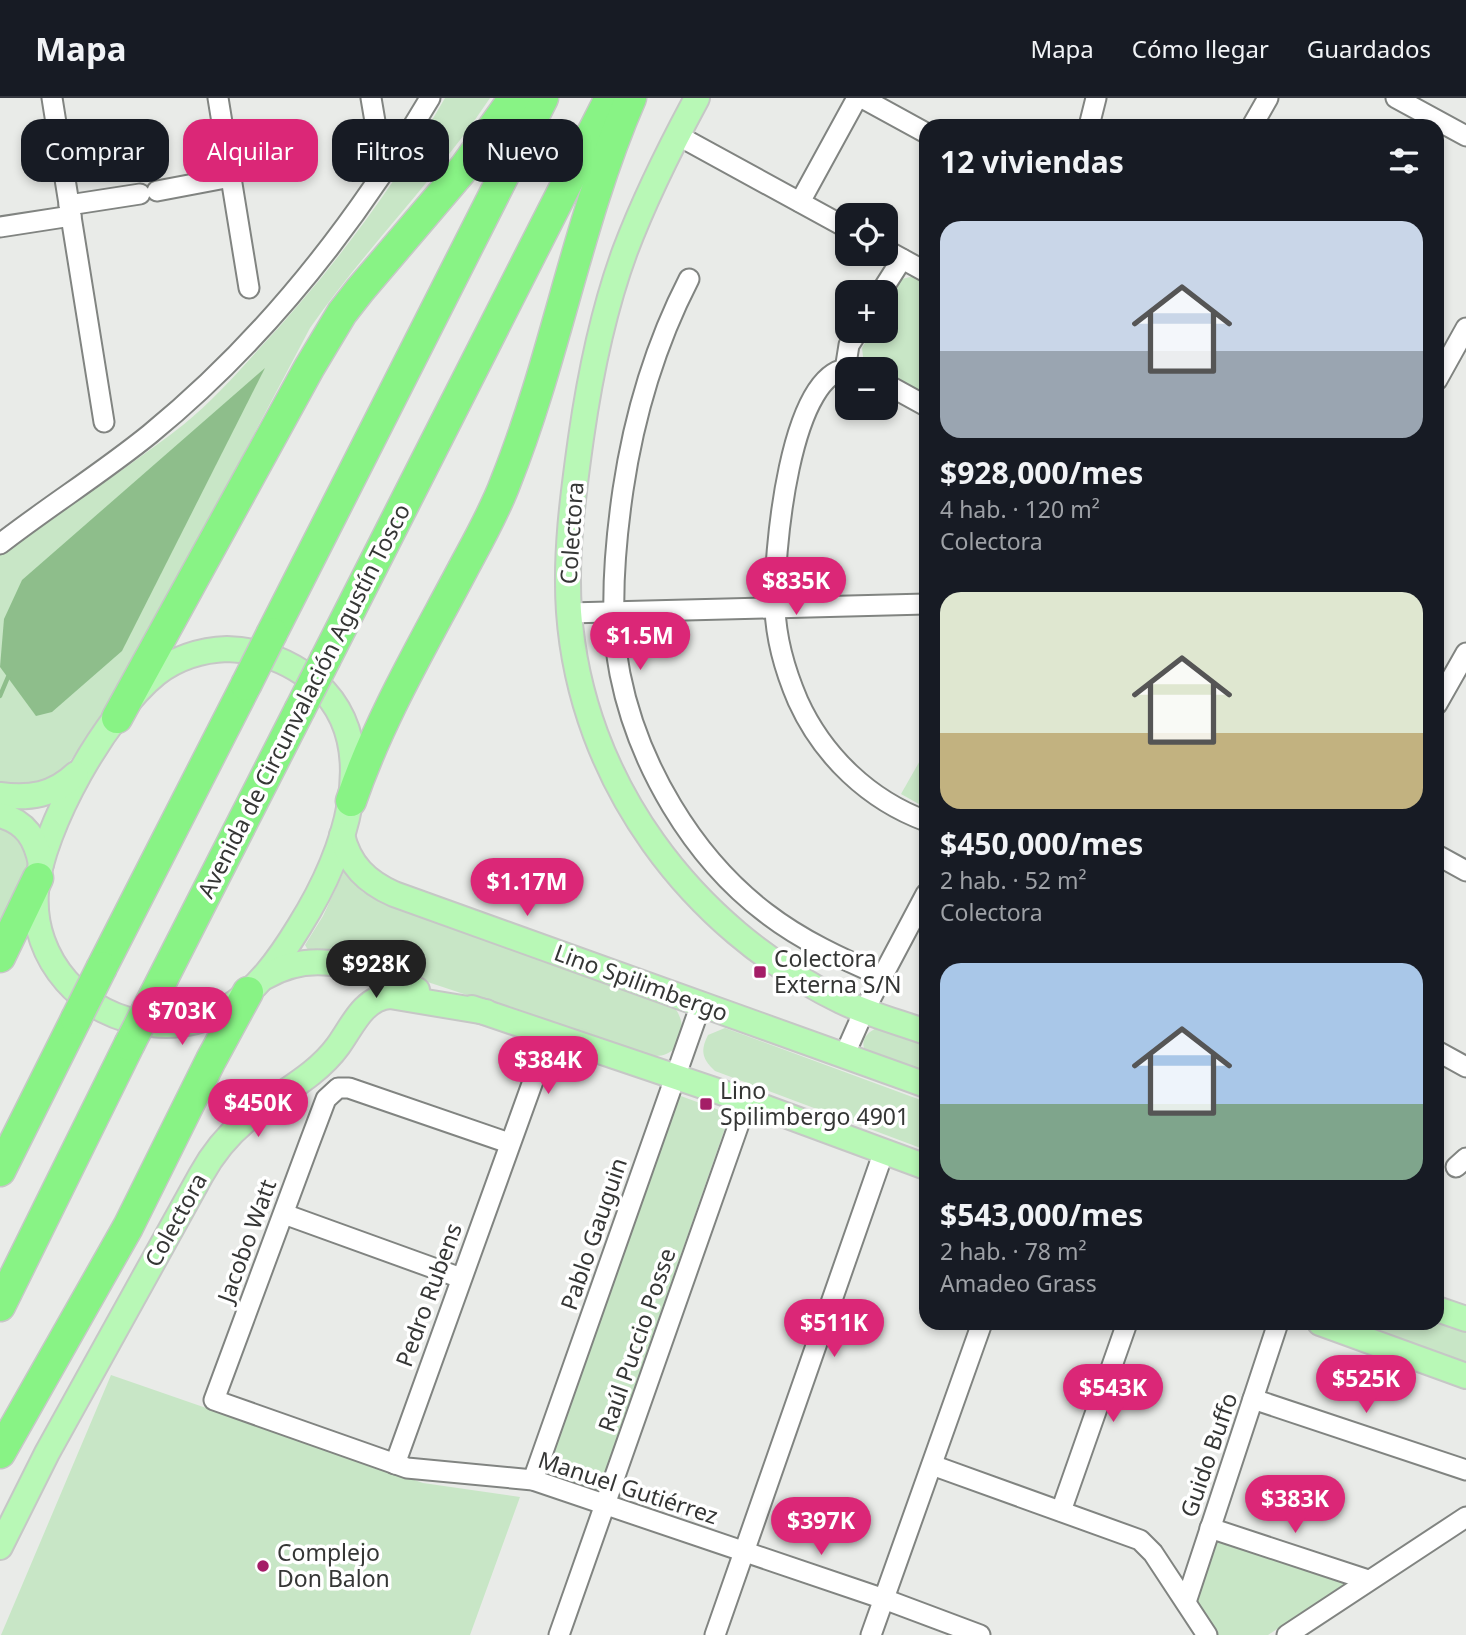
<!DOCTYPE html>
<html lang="es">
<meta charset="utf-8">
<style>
:root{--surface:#171b24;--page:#242831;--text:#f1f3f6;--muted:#9ea1a6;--line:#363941;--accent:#db2777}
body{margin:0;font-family:"Noto Sans",sans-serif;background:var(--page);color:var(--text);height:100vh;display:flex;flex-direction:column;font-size:26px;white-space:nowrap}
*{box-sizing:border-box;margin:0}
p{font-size:23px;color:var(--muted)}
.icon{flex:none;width:38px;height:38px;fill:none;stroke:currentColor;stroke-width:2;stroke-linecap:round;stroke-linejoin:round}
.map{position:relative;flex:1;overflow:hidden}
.panel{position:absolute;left:919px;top:21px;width:525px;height:1211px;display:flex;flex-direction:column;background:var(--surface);border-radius:21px;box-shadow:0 4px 10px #0003}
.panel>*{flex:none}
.banner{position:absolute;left:21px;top:21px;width:665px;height:63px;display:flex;gap:14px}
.tools{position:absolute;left:835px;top:105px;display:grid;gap:14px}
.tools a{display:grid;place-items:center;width:63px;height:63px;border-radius:14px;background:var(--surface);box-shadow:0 4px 10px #0003;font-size:35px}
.price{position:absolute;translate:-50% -60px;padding:0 16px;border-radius:24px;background:var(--accent);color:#fff;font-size:23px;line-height:46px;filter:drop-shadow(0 2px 4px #0008)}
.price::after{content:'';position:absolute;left:50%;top:42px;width:21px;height:16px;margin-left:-10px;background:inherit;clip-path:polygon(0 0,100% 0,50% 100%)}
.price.on{background:#222;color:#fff}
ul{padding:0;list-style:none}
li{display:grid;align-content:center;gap:14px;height:371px;padding:0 21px}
li span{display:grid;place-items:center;height:217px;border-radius:21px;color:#555}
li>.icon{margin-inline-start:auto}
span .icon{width:126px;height:126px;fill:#fffc;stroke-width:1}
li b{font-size:30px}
h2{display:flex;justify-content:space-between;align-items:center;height:84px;padding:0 21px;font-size:30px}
.pill{padding:0 24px;border-radius:21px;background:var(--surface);box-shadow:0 4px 10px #0003;font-size:24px;line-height:63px}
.pill.on{background:var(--accent);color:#fff}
header{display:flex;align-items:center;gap:42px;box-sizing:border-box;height:98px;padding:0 35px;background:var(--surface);border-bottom:2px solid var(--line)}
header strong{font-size:33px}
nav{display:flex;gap:38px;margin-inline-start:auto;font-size:24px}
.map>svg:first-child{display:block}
</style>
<header>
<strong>Mapa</strong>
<nav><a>Mapa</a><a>Cómo llegar</a><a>Guardados</a></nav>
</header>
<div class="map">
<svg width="1466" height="1537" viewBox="0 0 1466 1537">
<rect width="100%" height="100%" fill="#e9ebe8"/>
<g fill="#c8e6c6">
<path d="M445,0H490C436,81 366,150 310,230L148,537L118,591L91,633L62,675L40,687L0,688V456C61,413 124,373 183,327C210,305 235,278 258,252C330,175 393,91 445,0Z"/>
<path d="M914,178L926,184V300L886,279V271H872L864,267L862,250L872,233H886V210L902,181Z"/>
<path d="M926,652V710L901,696Z"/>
<path d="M0,726C17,733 30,749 28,769L0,838Z"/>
<path d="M344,773L363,794L384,805L674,909C692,931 678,964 648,957L343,856L308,852L305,847L323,818Z"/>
<path d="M878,929L926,946V978L867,957C859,943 865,936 878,929Z"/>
<path d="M725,930L926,1004V1052L715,973C702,961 700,953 708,937Z"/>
<path d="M678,997L730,1016L598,1394L543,1374Z"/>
<path d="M1437,1221L1466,1232V1267L1346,1225H1437Z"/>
<path d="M111,1277L423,1385L520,1399L470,1537H1Z"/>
<path d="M1217,1439L1349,1483L1268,1537H1218L1195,1505Z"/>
</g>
<path fill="#8ebe8b" d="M265,270L122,553L52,614L36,618L0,569L4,521L22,482Z"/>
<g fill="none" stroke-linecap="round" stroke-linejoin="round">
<path stroke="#8ebe8b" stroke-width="4.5" d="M0,598L8,579"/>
<defs>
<g id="minor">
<path d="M52,0L104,324"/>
<path d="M218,0L249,190"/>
<path d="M371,0L378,41"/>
<path d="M862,0L926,35"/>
<path d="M1396,0L1466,38"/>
<path d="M1089,28L1096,0"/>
<path d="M1252,28L1268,0"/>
<path d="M677,37L847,130"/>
<path d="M157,93L231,79"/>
<path d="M800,104L857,0"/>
<path d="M69,107L140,96"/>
<path d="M0,129L71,118"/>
<path d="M886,152L926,174"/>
<path d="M689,181C655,247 634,318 623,392C615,447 609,521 620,576C638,666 692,759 766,815C801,842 842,861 882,878"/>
<path d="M881,194L902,161"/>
<path d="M856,271C788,260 773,466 775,510C776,541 786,575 798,603C823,658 869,702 926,723"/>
<path d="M845,272L849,247L858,233"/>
<path d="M1437,282L1466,230"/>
<path d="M886,286L926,308"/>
<path d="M0,446C49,408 102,375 150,336C264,243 355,127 430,0"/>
<path d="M569,515L926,506"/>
<path d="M1437,606L1466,555"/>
<path d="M1437,757L1466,773"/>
<path d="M1437,953L1466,969"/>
<path d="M844,958L864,913L926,796"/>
<path d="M509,1045L349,990H338L326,1001L309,1046L214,1302L407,1370L533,1382L884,1501L980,1537"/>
<path d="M1456,1069L1466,1060"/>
<path d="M284,1116L461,1180"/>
<path d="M1253,1301L1466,1372"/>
<path d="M395,1366L550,936"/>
<path d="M932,1367L1140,1442L1153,1455L1207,1537"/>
<path d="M533,1382L701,906"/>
<path d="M1061,1413L1127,1225"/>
<path d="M1210,1430L1368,1482"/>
<path d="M1186,1504L1278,1225"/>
<path d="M559,1537L747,1003"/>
<path d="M715,1537L884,1053"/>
<path d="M871,1537L982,1225"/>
<path d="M1287,1537L1466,1419"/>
</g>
<g id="major">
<path d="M697,0C670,50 645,100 625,153C603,213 590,277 581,340C573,397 565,456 569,514C581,683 691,830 841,903C868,916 898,924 926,934"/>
<path d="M227,551C261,552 290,563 316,585C387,649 341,762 299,829C280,860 257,893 224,912C202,924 176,929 151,926C84,920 31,862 36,794C41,730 107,615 157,575C178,559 202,552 227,551Z"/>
<path d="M0,697C30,701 54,697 76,676"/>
<path d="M0,717C26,724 36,741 41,766"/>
<path d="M342,737C349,767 367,784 394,796L926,987"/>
<path d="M265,879C319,847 364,874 417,892"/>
<path d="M472,910L747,1003L926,1069"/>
<path d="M1437,1211L1466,1221"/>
<path d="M1320,1225L1466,1278"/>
<path d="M0,1449L47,1355L201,1077C212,1057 227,1038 245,1023C275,997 314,981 338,948C352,929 363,900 390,898L486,914"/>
</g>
<g id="highway">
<path d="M272,535L543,0"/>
<path d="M326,560L610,0"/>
<path d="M117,620L309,270L342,215L360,192L464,70L514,0"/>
<path d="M351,703C379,621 424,545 464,469C479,441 495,413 506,383C556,258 577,124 631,0"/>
<path d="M0,859L38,780"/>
<path d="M102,869L246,587"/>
<path d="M155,896L299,613"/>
<path d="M0,1073L76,921"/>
<path d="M0,1208L129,947"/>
<path d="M0,1355L128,1129L211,962L248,894"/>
</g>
</defs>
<use href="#minor" stroke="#818481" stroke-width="23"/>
<use href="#major" stroke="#c6c7c6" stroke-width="28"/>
<use href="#highway" stroke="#c6c7c6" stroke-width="33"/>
<use href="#minor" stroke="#fff" stroke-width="19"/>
<use href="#major" stroke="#b8f8b6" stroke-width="24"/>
<use href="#highway" stroke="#88f385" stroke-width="30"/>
<defs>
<g id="highway-bridge">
<path d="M246,587L272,535"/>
<path d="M299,613L326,560"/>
<path d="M76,921L102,869"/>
<path d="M129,947L155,896"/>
</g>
</defs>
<use href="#highway-bridge" stroke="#c6c7c6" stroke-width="33" stroke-linecap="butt"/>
<use href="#highway-bridge" stroke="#88f385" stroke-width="30"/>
</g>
<g fill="#a41d67" stroke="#fff" stroke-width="2.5">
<rect x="753" y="867" width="14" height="14" rx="3.5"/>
<rect x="699" y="999" width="14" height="14" rx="3.5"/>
<circle cx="263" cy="1468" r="7"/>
</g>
<g text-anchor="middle" stroke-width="7" stroke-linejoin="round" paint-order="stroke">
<g font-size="23" fill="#353635" stroke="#fff">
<text transform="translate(572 435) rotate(-86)" y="8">Colectora</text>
<text transform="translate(304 603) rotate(-63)" y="8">Avenida de Circunvalación Agustín Tosco</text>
<text transform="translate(641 885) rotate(20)" y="8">Lino Spilimbergo</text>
<text transform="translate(176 1122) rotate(-61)" y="8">Colectora</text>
<text transform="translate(594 1136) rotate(-71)" y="8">Pablo Gauguin</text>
<text transform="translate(247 1143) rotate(-70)" y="8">Jacobo Watt</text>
<text transform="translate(429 1197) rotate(-70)" y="8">Pedro Rubens</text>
<text transform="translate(637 1242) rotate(-71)" y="8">Raúl Puccio Posse</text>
<text transform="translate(1209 1357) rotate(-71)" y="8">Guido Buffo</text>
<text transform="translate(628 1390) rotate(18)" y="8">Manuel Gutiérrez</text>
</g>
<g font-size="23" fill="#353635" stroke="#fff" text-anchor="start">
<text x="774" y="869">Colectora<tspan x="774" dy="26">Externa S/N</tspan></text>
<text x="720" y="1001">Lino<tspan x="720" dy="26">Spilimbergo 4901</tspan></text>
<text x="277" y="1463">Complejo<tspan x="277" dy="26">Don Balon</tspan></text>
</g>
</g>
</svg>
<div class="tools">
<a><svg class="icon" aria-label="locate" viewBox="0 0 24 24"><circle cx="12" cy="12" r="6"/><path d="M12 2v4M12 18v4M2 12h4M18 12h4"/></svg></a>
<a>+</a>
<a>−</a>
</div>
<b class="price" style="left:796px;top:519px">$835K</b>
<b class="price" style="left:640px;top:574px">$1.5M</b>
<b class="price" style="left:527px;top:820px">$1.17M</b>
<b class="price on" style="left:376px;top:902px">$928K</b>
<b class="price" style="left:182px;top:949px">$703K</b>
<b class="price" style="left:548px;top:998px">$384K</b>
<b class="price" style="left:258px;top:1041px">$450K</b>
<b class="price" style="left:834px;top:1261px">$511K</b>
<b class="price" style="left:1366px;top:1317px">$525K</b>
<b class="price" style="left:1113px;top:1326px">$543K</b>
<b class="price" style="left:1295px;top:1437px">$383K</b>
<b class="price" style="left:821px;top:1459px">$397K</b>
<div class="banner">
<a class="pill">Comprar</a>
<a class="pill on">Alquilar</a>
<a class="pill">Filtros</a>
<a class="pill">Nuevo</a>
</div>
<section class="panel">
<h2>12 viviendas<svg class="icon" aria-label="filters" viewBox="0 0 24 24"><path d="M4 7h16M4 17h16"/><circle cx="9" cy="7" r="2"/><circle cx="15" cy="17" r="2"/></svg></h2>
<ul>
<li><span style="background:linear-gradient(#c9d6e8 60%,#9aa5b1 0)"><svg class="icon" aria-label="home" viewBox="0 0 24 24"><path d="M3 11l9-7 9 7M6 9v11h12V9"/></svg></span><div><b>$928,000/mes</b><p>4 hab. · 120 m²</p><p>Colectora</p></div></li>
<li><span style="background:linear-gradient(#dfe7d0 65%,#c2b280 0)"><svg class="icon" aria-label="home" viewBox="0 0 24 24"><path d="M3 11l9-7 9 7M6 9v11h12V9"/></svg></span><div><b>$450,000/mes</b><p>2 hab. · 52 m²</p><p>Colectora</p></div></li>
<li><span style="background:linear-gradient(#a9c7e8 65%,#7fa58c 0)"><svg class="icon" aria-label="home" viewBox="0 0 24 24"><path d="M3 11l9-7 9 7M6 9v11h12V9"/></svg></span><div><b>$543,000/mes</b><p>2 hab. · 78 m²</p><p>Amadeo Grass</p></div></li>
</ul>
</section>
</div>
